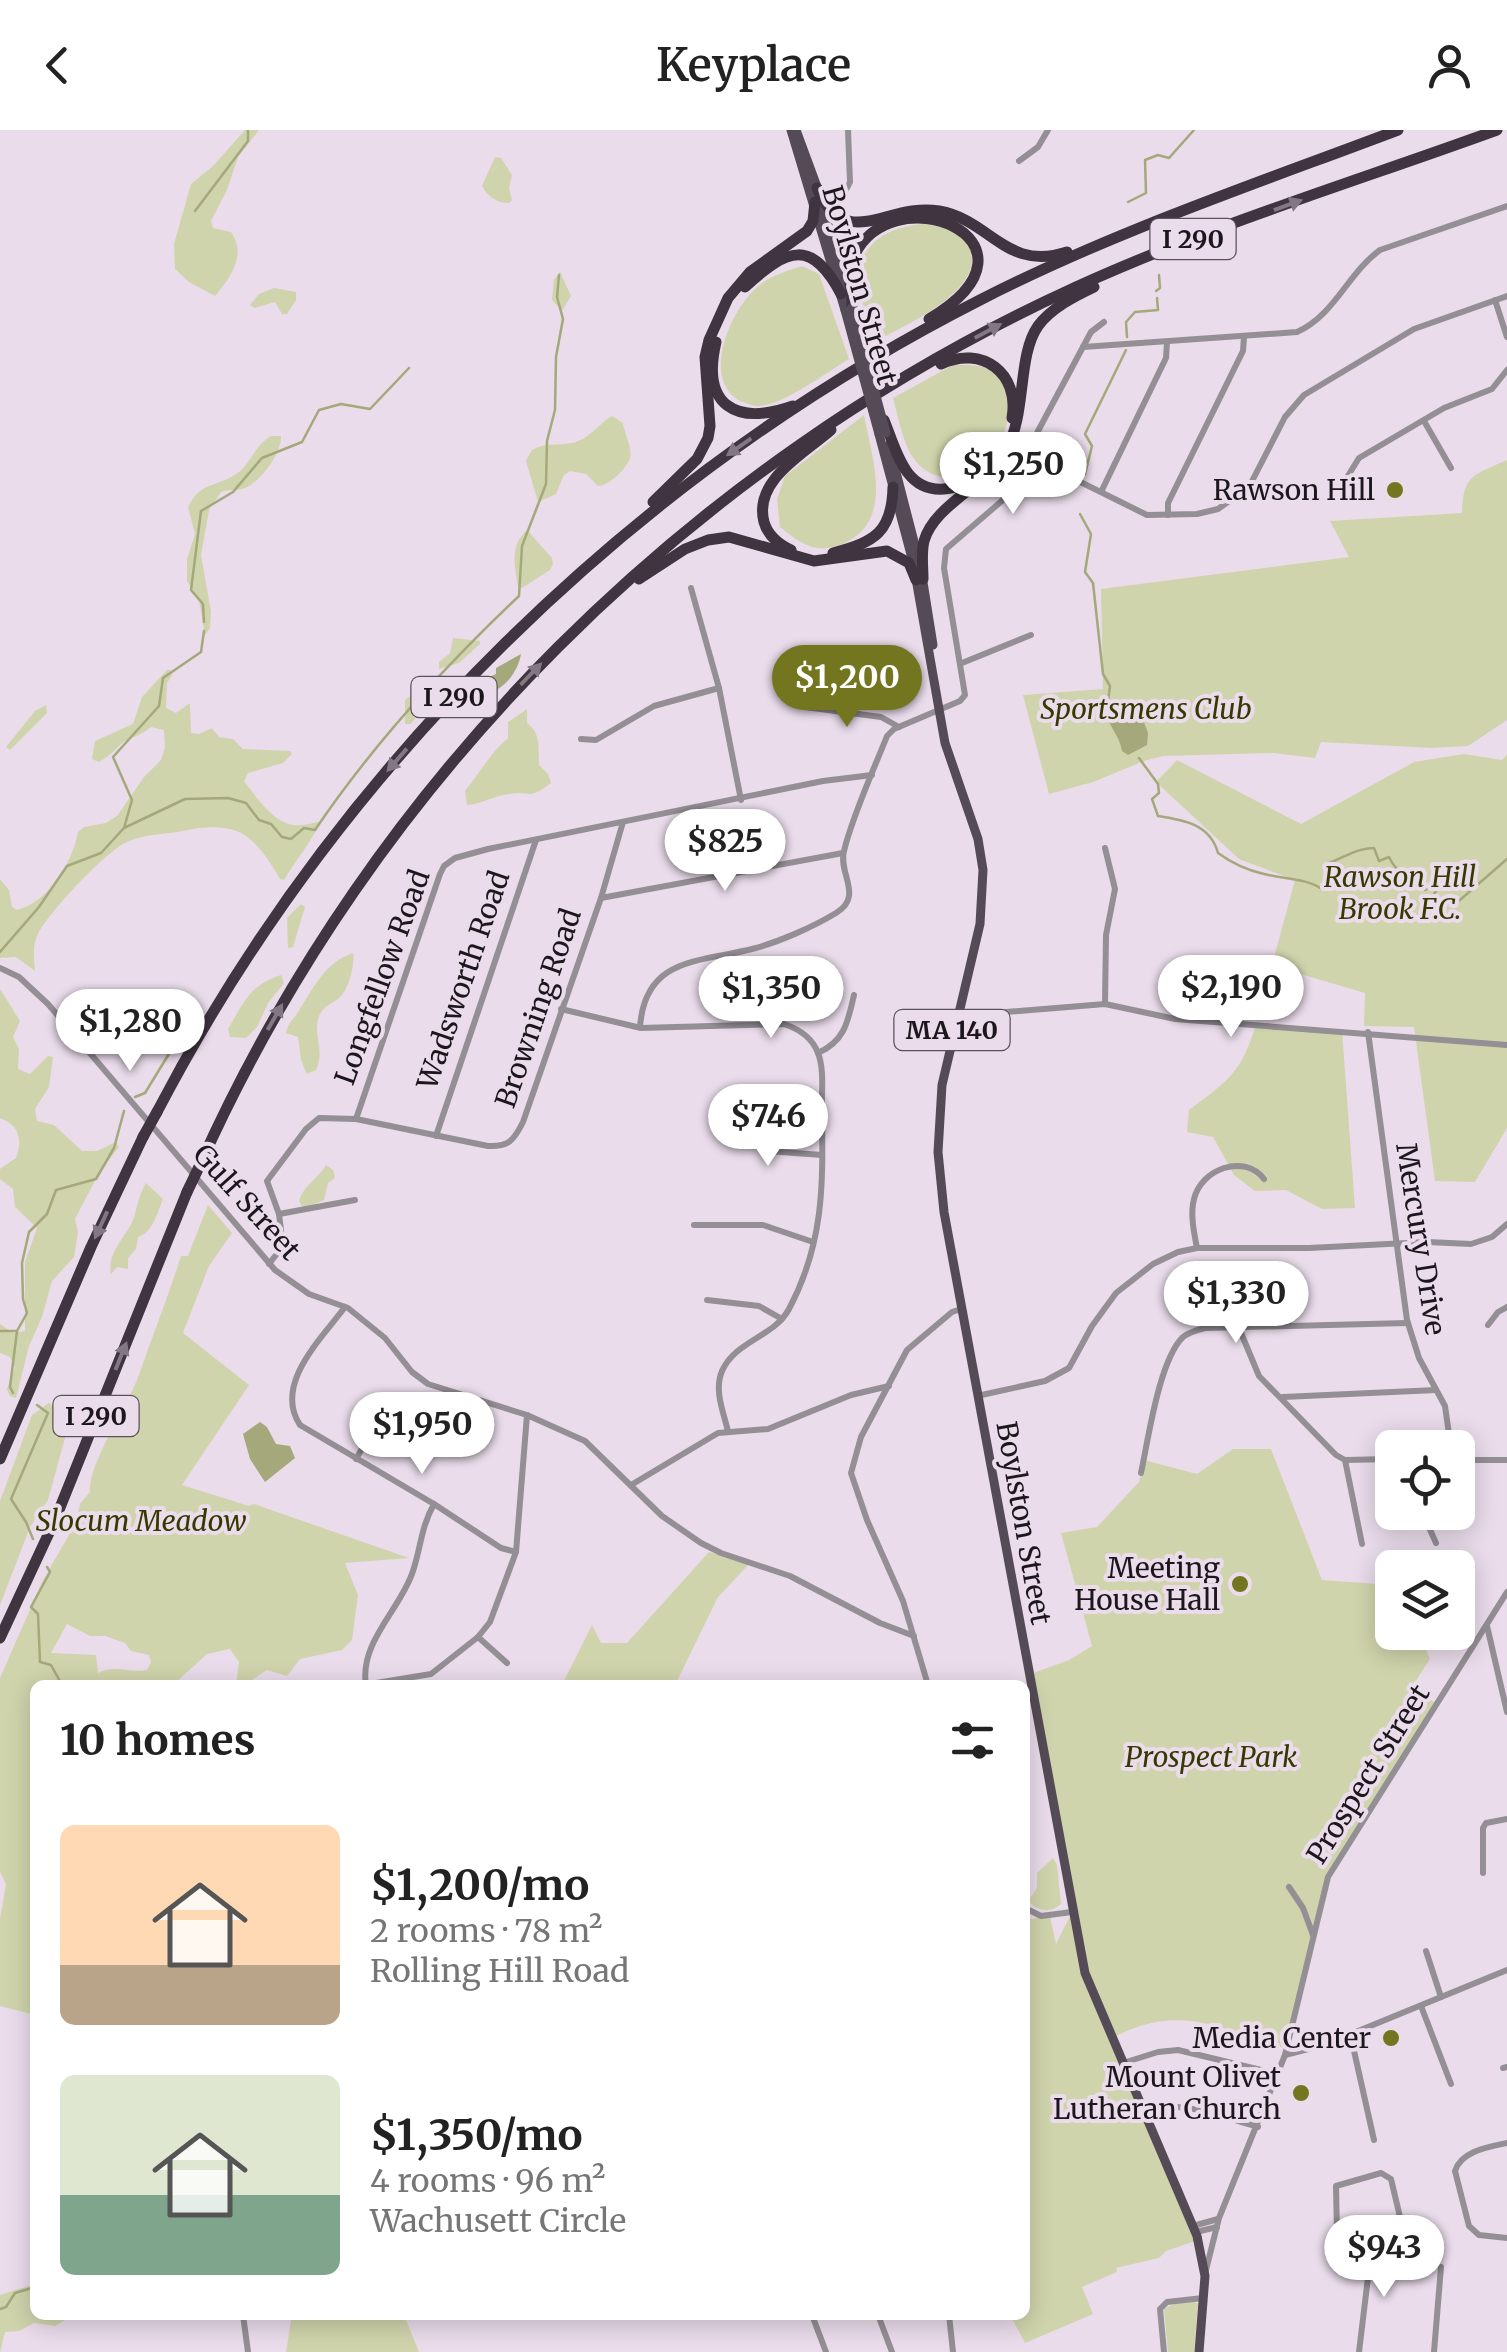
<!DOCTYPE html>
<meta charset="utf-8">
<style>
:root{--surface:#fff;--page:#f2f2f2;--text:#222;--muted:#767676;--accent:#73761e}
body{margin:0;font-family:Merriweather,serif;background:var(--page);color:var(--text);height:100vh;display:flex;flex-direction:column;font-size:38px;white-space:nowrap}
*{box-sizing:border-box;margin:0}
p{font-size:32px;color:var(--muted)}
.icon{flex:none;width:55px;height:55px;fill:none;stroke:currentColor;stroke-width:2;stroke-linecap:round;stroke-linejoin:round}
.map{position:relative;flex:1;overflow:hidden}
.side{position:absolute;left:30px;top:1550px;width:1000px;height:640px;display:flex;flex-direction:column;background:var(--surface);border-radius:15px;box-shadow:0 5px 25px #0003}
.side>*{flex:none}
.controls{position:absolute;left:1375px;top:1300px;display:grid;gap:20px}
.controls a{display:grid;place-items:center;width:100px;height:100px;border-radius:15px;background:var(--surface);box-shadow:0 5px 25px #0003;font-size:50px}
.price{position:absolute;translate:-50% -85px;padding:0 22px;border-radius:35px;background:#fff;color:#222;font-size:32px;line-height:65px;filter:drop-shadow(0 2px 5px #0008)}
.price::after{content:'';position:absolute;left:50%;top:60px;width:30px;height:22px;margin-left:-15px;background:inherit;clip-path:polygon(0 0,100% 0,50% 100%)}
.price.active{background:var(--accent);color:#fff}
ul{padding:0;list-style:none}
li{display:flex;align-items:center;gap:30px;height:250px;padding:0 30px}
li span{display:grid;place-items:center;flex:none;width:280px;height:200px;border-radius:15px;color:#555}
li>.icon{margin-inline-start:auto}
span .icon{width:120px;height:120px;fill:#fffc;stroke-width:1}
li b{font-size:42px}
h2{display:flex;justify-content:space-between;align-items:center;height:120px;padding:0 30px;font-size:42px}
header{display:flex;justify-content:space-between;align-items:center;height:130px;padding:0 30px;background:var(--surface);font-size:45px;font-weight:600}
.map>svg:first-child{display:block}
</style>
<header><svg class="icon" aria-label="back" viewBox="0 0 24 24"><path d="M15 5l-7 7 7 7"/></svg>Keyplace<svg class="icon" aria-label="person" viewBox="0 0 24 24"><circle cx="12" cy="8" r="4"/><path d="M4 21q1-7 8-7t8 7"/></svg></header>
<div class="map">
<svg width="1507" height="2222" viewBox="0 0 1507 2222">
<rect width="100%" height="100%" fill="#eadceb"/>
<g fill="#d0d4ac" fill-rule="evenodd">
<path d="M245,0H259L238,27L227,60L211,91L213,98L231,102C247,125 231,147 215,166L189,152L175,139L174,114L191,54L214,35Z"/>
<path d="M495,27L501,28L512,45L509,58L512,70L509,73C497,73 488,67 482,56Z"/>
<path d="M924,94C943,96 962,99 970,119C985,159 910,193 882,208C841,157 852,99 924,94Z"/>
<path d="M802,136L819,144L849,229C827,242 785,274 760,276C754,277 745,273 738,270C702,247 730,183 754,160C768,146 784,142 802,136Z"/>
<path d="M560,142L571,166L562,181L552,170L554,150Z"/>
<path d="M274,158L296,162V170L287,184H282L275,172L254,178L250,175L259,164Z"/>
<path d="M953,235C966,235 982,234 993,241C1017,255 1012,295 997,314C987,328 974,338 961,348C908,351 904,309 893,268Z"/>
<path d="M864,285C873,332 896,396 837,416C814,424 797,411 780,397L777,369L785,346Z"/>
<path d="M612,286L623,293C624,303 633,319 630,328C627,338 609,356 598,356L586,344L570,341L564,345L556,364L538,372L526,331L532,320C546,312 557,316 572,313C589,310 598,294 612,286Z"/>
<path d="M271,306H281C282,323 260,352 245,358C238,361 229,359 221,362L209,380L201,425L211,482L210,498L205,505L199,470L187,451V429L195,404L188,377C201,350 218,358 239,342C252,331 255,315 271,306Z"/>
<path d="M1507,330V590L1468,616L1431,618L1321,612L1315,628L1273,623L1163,626L1144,631L1093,652L1049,664L1023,565L1103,559L1101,459L1349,427L1330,391L1462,383C1463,344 1474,345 1507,330Z"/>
<path d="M527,400L552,428L553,434L550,440L522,458L518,457C515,435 509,416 527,400Z"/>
<path d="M453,508L480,511V514L459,533L439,539V532L450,523Z"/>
<path d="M167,540H171L172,545L167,553L166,578L176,583L190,573L191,603L199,604L212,598L219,607L233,609L243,619L290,621L292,624L283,633L248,643L244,651C258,669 277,699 303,695C309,695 314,692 320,692C312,711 296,730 284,750L280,749C271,733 257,711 241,703C224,695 204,697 188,700C167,705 147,703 127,712C107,720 48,783 38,804C32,816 34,828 35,841L16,827L0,828V749L9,760L12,777L17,780C49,772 73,731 78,702L84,697L106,693L117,686L144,647L161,630L165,617L164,600L151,597C141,606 129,607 120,615C113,622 108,627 99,632L92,629L95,611L133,594L142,567Z"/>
<path d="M423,556L429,558L430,568L411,594H405V570Z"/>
<path d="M46,575L47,583L10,620L6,617L35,581Z"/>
<path d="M527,579V593C542,604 538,619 539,635L548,644L551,653C529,670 532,661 510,664C495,665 483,674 467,675L465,661C480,643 490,623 508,608V592Z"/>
<path d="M1464,624L1502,630L1507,625V998L1475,1052L1435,1051L1414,897L1364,896L1365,863L1297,843L1276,884L1260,879L1295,750L1239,729L1156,652L1177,630L1301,694L1414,632Z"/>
<path d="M301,774L305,777L293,817L288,818L287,788Z"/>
<path d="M353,823C355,834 349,860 339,868C332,874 325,875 320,884C311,903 326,919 316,940L307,944L301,930L298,907L286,903C288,893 293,890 298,882C313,859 325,832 353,823Z"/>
<path d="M281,845L284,853L268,873L257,897L246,908L230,907L228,899C244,873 248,856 281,845Z"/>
<path d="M0,859L20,891L13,907L19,919L18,939L30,944L48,926L53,927L49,957L35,979L37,991L54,995L82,1021H97L116,1012L119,1017L100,1041L75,1089L78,1102L74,1127L52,1151L42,1187L29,1216L16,1268L10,1266L7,1259L15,1237L10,1227L0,1223V1194L13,1203L25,1201V1132L37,1098L15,1077L13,1059L0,1049V1039L16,1028C23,1009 19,995 0,988Z"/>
<path d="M1256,894L1342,900L1355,1078L1322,1079L1286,1060L1255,1061L1234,1045L1213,1007L1187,1002L1189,980C1228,951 1242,942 1256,894Z"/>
<path d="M326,1035L333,1040L335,1048L328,1053L324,1070L304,1079L299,1071C304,1055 317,1050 326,1035Z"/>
<path d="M146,1053L163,1069C157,1084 153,1102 138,1107L136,1119L128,1128V1139L117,1137L111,1144C106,1120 130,1105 135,1084C138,1072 140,1063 146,1053Z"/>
<path d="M208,1075L232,1103L209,1136L183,1203L249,1255L182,1355L249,1376L254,1374L409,1428L345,1433L358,1465L352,1510L342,1520L300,1529L287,1546L267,1540L244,1555H236L239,1532L230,1519L207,1524L173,1555H35V1885L0,1876V1789L6,1754L0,1742V1548L43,1450L76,1393L80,1374L90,1362C87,1335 131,1270 140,1242C153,1204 169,1165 181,1126H188ZM67,1494L90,1506H105L125,1513L131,1521L149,1525L151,1532L147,1540C131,1543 113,1534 98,1543L96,1525L51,1523Z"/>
<path d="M49,1273L57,1280V1293L65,1308L48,1370L30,1397L0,1475V1371L32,1285Z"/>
<path d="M1233,1319H1271L1322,1450L1392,1455V1502L1436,1503L1425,1517L1430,1529L1410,1560L1438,1574L1333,1736L1287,1919C1221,1899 1178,1871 1111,1909L1198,2110L1166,2121L1159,2128L1116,2138L1117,2142L1082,2157L1093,2184L1025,2213L1010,2185H1025V1790L1050,1786L1056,1814L1072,1782L1028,1545L1069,1530L1092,1516L1061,1403L1097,1397L1139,1352L1144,1330L1197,1344Z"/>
<path d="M709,1422L749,1434L718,1467L675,1555H562L592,1495L601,1513H627Z"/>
<path d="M1053,1728L1057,1735L1061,1774C1050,1784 1038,1781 1028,1771L1037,1758V1743Z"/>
<path d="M35,2154V2185L70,2187L55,2196L34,2193L19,2201L5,2202L0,2222V2165Z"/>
<path d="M1195,2172L1198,2174L1194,2222H1168L1164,2179L1174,2174Z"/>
<path d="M292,2185H404L419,2222H286Z"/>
</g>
<g fill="#a4a87b">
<path d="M521,524C519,537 509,554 496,560L488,555L489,547L496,544V538Z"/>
<path d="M1115,572L1139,579L1148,603L1147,615L1128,625L1122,621C1120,606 1107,594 1104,578Z"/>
<path d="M260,1292L267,1297L276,1314L290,1316L295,1328L265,1352L250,1329L243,1304Z"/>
</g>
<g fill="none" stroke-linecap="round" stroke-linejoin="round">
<g stroke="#a4a87b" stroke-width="2.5">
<path d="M1128,72L1146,63L1145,30L1158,25L1169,28L1194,0"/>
<path d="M195,81L248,11V0"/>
<path d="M1156,161L1160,158L1159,145"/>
<path d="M1127,207L1126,192L1135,182L1158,180L1157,168"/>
<path d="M1085,344L1092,316L1085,304L1126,220"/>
<path d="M1080,384L1091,404L1085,442L1093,453L1103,544L1110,556L1107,579"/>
<path d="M204,492L203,474L191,460L201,381L233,362L262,328L302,312L319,280L341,274L370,279L409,238"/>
<path d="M1139,628L1158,654L1159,663L1152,669L1158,686C1184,690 1210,694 1218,723C1233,734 1246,740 1264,744C1283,749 1306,748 1322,759L1330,753L1326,740L1329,733C1346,727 1356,718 1374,718L1379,731L1389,727C1397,744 1406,746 1422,747L1425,752L1421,755L1425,760L1435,755L1436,761L1430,771L1439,779L1444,774L1460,770L1507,729"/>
<path d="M124,698L185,669L228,668L246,673L259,690L271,694L282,707L291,709L304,698L315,700C373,614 444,537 519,466L522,416L546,354L547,311L555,280L556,227L563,189L557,167L559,145"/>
<path d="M0,822L39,777L67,736L101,723L124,698L132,670L113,627L159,576L163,548L201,522L204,501"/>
<path d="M135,967L145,963L175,914"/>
<path d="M0,1201H17L10,1257L13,1263"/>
<path d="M17,1201L27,1183L23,1169L22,1133L29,1102L47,1084L56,1060L96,1049L114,1018L124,981"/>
<path d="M33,1409L26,1392L11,1369L48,1283L37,1275"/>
<path d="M47,1437L50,1442L31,1477L38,1484L40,1532L51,1535L62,1555"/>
<path d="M0,2179L6,2177L15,2163L35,2157"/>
</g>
<g stroke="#948e95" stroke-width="6">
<path d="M1019,31L1038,17L1048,0"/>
<path d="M846,60L850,52L848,0"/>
<path d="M1495,170L1507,207"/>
<path d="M1083,217L1297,202C1334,186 1348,143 1380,120L1507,76"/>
<path d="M1424,291L1451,338"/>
<path d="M1028,326L1147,385L1197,384L1218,379L1249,357L1285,287L1304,265L1414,199L1507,166"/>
<path d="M1341,357L1359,328L1444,278L1492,259L1507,240"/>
<path d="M1102,360L1166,228L1167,212"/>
<path d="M1168,385V373L1243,221L1244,207"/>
<path d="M691,458L719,558L741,670"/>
<path d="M962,533L1031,505"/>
<path d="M805,577L881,587L899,597"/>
<path d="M581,609L596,610L654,576L719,558"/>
<path d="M1105,718L1115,759L1106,805L1105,874"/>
<path d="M601,768L843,723"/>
<path d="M0,838L19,847L48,874L275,1140L309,1164L348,1178L385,1208L412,1242L428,1254L527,1285L585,1311L662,1386L701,1413L721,1423L790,1446L880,1493L914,1506"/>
<path d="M561,879L641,898L784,894C799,899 812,907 818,923C825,941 821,965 822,984C823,1055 824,1113 789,1179C774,1207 735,1211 722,1241C714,1260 723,1281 728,1301"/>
<path d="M957,886L1105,874L1175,889L1507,915"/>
<path d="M640,897C645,827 700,832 752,819C779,812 813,797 836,783C864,766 838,744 844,721C852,687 874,639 887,606L894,599L960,571L965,565L944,438L946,419L1011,363L1038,301L1091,202L1104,192"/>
<path d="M1368,902L1407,1190L1419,1228L1445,1276L1451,1318"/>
<path d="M818,923C845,911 848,891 854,865"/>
<path d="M356,989L440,744L444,736L455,728L488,719L823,651L872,645"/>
<path d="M726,1003L768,1021L822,1025"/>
<path d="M436,1006L536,710"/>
<path d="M279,1084L355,1070"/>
<path d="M694,1095H763L813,1112"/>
<path d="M1197,1118C1194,1103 1190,1084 1194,1069C1201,1039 1244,1023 1264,1049"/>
<path d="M269,1134L283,1116L279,1084L267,1051L306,999L319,988L356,989L488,1016C509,1017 514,1010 523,992L601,768L623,692"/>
<path d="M707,1170L759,1176L782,1189"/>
<path d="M345,1177C322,1208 273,1254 300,1295L434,1374L501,1418L516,1422"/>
<path d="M1488,1195L1498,1182L1507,1177"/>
<path d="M1239,1198L1259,1246L1336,1325L1345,1330L1362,1414"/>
<path d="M977,1266L1045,1251L1069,1238L1092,1196L1116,1163L1153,1134L1178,1122L1197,1118H1309L1427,1112L1471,1114L1492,1107L1507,1094"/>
<path d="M1283,1267L1436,1260"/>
<path d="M356,1329L375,1296"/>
<path d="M1345,1330L1392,1329"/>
<path d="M1458,1330H1507"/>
<path d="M1141,1343C1148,1311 1159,1230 1183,1207C1189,1202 1197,1200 1205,1198L1408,1193"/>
<path d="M631,1355L718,1303L768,1299L851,1265L889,1256"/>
<path d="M1422,1382L1436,1413"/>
<path d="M1487,1496L1507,1582"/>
<path d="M478,1507L507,1533"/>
<path d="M364,1555L431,1544L478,1507L490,1492L516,1422L527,1285"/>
<path d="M366,1555C359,1512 401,1479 413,1441C421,1417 421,1397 434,1374"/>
<path d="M928,1555L903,1471L867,1390L851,1343L861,1307L907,1220L952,1182L961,1179"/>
<path d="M1483,1743V1698L1486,1693L1507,1689"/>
<path d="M1289,1757L1303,1778L1313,1805"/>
<path d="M1025,1778L1041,1786L1072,1782"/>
<path d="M1426,1821L1441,1867"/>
<path d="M1421,1876L1451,1954"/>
<path d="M1350,1903L1374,2010"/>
<path d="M1285,1925L1324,1915L1507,1840"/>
<path d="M1123,1933L1158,1922L1178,1920L1278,1944"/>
<path d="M1503,1938L1507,1937"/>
<path d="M1144,1982C1181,1968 1221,1987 1258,1997"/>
<path d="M1507,2013C1488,2017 1461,2021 1455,2041L1469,2096L1479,2105L1507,2108"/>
<path d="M1381,2043L1391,2049L1400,2087L1374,2102L1372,2114L1343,2111L1337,2104L1336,2056Z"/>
<path d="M1193,2096L1218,2089"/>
<path d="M1196,2102L1217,2097"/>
<path d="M1206,2140L1219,2088L1285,1925L1328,1747L1507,1462"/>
<path d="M243,2185L248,2222"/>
<path d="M812,2185L826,2222"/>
<path d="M878,2185L892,2222"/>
<path d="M949,2185L953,2222"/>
<path d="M1164,2222L1160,2179L1167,2172L1203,2168"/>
<path d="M1359,2222L1372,2114"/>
<path d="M1434,2222L1441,2137"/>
</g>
<g stroke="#554b56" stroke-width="9">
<path d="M791,0L845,180"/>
<path d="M796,0L816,54L847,160"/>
<path d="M879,304L913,432L945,613L978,709L983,740L980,794L942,955L938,1022L944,1082L1085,1843L1197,2106L1205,2146L1199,2222"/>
<path d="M889,315L919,431"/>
<path d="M922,446L933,515"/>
</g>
<g stroke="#3f3440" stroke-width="11">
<path d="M817,58C846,124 887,72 939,81C991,90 1006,142 1067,122"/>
<path d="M745,157C788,117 812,109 841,164"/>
<path d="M852,177C852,163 847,145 852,131C886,40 1062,110 929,189"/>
<path d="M716,212C701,276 736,296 793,276"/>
<path d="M941,234C982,215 1020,243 1012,288"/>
<path d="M884,290C896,319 904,362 944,359C958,358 971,352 981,343"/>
<path d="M653,372L697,329L708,308L710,296L705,227L709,210L728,168L750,142L807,101L813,91L815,72"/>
<path d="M791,420C778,414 768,406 764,392C753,350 805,323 831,300"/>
<path d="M833,423C875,412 892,402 893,357"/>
<path d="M639,449L685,419L708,410L729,407L814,431L887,421L909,433L916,450"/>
<path d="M923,449C923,437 921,423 924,411C934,375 986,356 1006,321C1027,283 1017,226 1038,196C1051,178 1075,166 1094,157"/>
<path d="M157,982C338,635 633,346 982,169C1115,101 1258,53 1398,0"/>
<path d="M199,1037C372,649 690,333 1076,157C1212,95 1357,51 1497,0"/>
<path d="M0,1329L91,1117L143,1007"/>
<path d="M0,1508L55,1390L187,1062"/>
</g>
<g stroke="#554b56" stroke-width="9">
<path d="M852,177L886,303"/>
<path d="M845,180L879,304"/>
</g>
<g stroke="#3f3440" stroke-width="11">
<path d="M143,1007L157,982"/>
<path d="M187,1062L199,1037"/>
</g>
</g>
<defs><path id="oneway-solid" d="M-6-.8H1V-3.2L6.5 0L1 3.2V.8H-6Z" transform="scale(2.5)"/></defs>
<g fill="#837784">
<use href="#oneway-solid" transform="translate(1288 75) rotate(-20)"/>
<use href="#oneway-solid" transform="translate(988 201) rotate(-28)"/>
<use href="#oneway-solid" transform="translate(739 317) rotate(145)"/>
<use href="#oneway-solid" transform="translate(531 544) rotate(-46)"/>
<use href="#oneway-solid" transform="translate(397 630) rotate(131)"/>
<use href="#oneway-solid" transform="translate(275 887) rotate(-60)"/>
<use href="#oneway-solid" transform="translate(101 1095) rotate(115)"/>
<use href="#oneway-solid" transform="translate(121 1226) rotate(-68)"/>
</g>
<g fill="#73761e" stroke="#eadceb" stroke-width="4">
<circle cx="1395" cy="360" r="10"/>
<circle cx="1240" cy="1454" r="10"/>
<circle cx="1391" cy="1908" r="10"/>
<circle cx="1301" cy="1963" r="10"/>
</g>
<g text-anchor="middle" stroke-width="8" stroke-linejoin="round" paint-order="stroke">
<g fill="#eadceb" stroke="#5a525b" stroke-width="2.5">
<rect x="1150.5" y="89" width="85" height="40" rx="8"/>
<rect x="411.5" y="547" width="85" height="40" rx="8"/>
<rect x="894.5" y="880" width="115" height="40" rx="8"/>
<rect x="53.5" y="1266" width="85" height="40" rx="8"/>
</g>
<g font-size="25" font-weight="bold" fill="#1c171d">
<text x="1193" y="118">I 290</text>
<text x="454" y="576">I 290</text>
<text x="952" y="909">MA 140</text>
<text x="96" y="1295">I 290</text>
</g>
<g font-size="28" fill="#1c171d" stroke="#eadceb">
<text transform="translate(860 155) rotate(74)" y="10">Boylston Street</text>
<text transform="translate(382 847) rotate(-70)" y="10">Longfellow Road</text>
<text transform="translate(463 850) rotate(-71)" y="10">Wadsworth Road</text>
<text transform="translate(538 878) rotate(-71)" y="10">Browning Road</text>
<text transform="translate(247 1072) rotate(48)" y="10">Gulf Street</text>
<text transform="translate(1421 1109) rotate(81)" y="10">Mercury Drive</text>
<text transform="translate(1024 1393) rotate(80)" y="10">Boylston Street</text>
<text transform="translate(1368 1644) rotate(-58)" y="10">Prospect Street</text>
</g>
<g font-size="28" fill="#1c171d" stroke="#eadceb" text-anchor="end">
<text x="1375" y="370">Rawson Hill</text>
<text x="1220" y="1448">Meeting<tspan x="1220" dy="32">House Hall</tspan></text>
<text x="1371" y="1918">Media Center</text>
<text x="1281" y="1957">Mount Olivet<tspan x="1281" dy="32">Lutheran Church</tspan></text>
</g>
<g font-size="28" font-style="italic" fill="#373900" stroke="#eadceb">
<text x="1146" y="589">Sportsmens Club</text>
<text x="1400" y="757">Rawson Hill<tspan x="1400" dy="32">Brook F.C.</tspan></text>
<text x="141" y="1401">Slocum Meadow</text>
<text x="1211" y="1637">Prospect Park</text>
</g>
</g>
</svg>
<div class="controls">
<a><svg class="icon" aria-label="locate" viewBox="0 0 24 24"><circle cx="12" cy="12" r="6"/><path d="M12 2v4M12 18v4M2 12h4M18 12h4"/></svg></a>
<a><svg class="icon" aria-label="layers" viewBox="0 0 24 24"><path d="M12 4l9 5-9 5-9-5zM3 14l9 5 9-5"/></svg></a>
</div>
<b class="price" style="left:1013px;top:387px">$1,250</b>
<b class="price active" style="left:847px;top:600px">$1,200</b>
<b class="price" style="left:725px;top:764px">$825</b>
<b class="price" style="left:1231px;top:910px">$2,190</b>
<b class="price" style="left:771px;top:911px">$1,350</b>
<b class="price" style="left:130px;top:944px">$1,280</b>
<b class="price" style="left:768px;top:1039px">$746</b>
<b class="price" style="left:1236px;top:1216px">$1,330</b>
<b class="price" style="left:422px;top:1347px">$1,950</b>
<b class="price" style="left:1384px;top:2170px">$943</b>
<section class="side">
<h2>10 homes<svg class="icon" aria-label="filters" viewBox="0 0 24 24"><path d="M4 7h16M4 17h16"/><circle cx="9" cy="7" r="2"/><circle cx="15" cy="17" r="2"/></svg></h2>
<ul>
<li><span style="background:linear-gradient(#ffd9b3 70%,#b9a48a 0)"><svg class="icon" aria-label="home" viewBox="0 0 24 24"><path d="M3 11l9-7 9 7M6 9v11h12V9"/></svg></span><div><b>$1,200/mo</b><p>2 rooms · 78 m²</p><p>Rolling Hill Road</p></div></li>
<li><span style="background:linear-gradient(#dfe7d0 60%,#7fa58c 0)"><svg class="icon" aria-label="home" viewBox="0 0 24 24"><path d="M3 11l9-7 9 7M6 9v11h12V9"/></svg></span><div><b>$1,350/mo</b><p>4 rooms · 96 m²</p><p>Wachusett Circle</p></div></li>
</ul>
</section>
</div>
